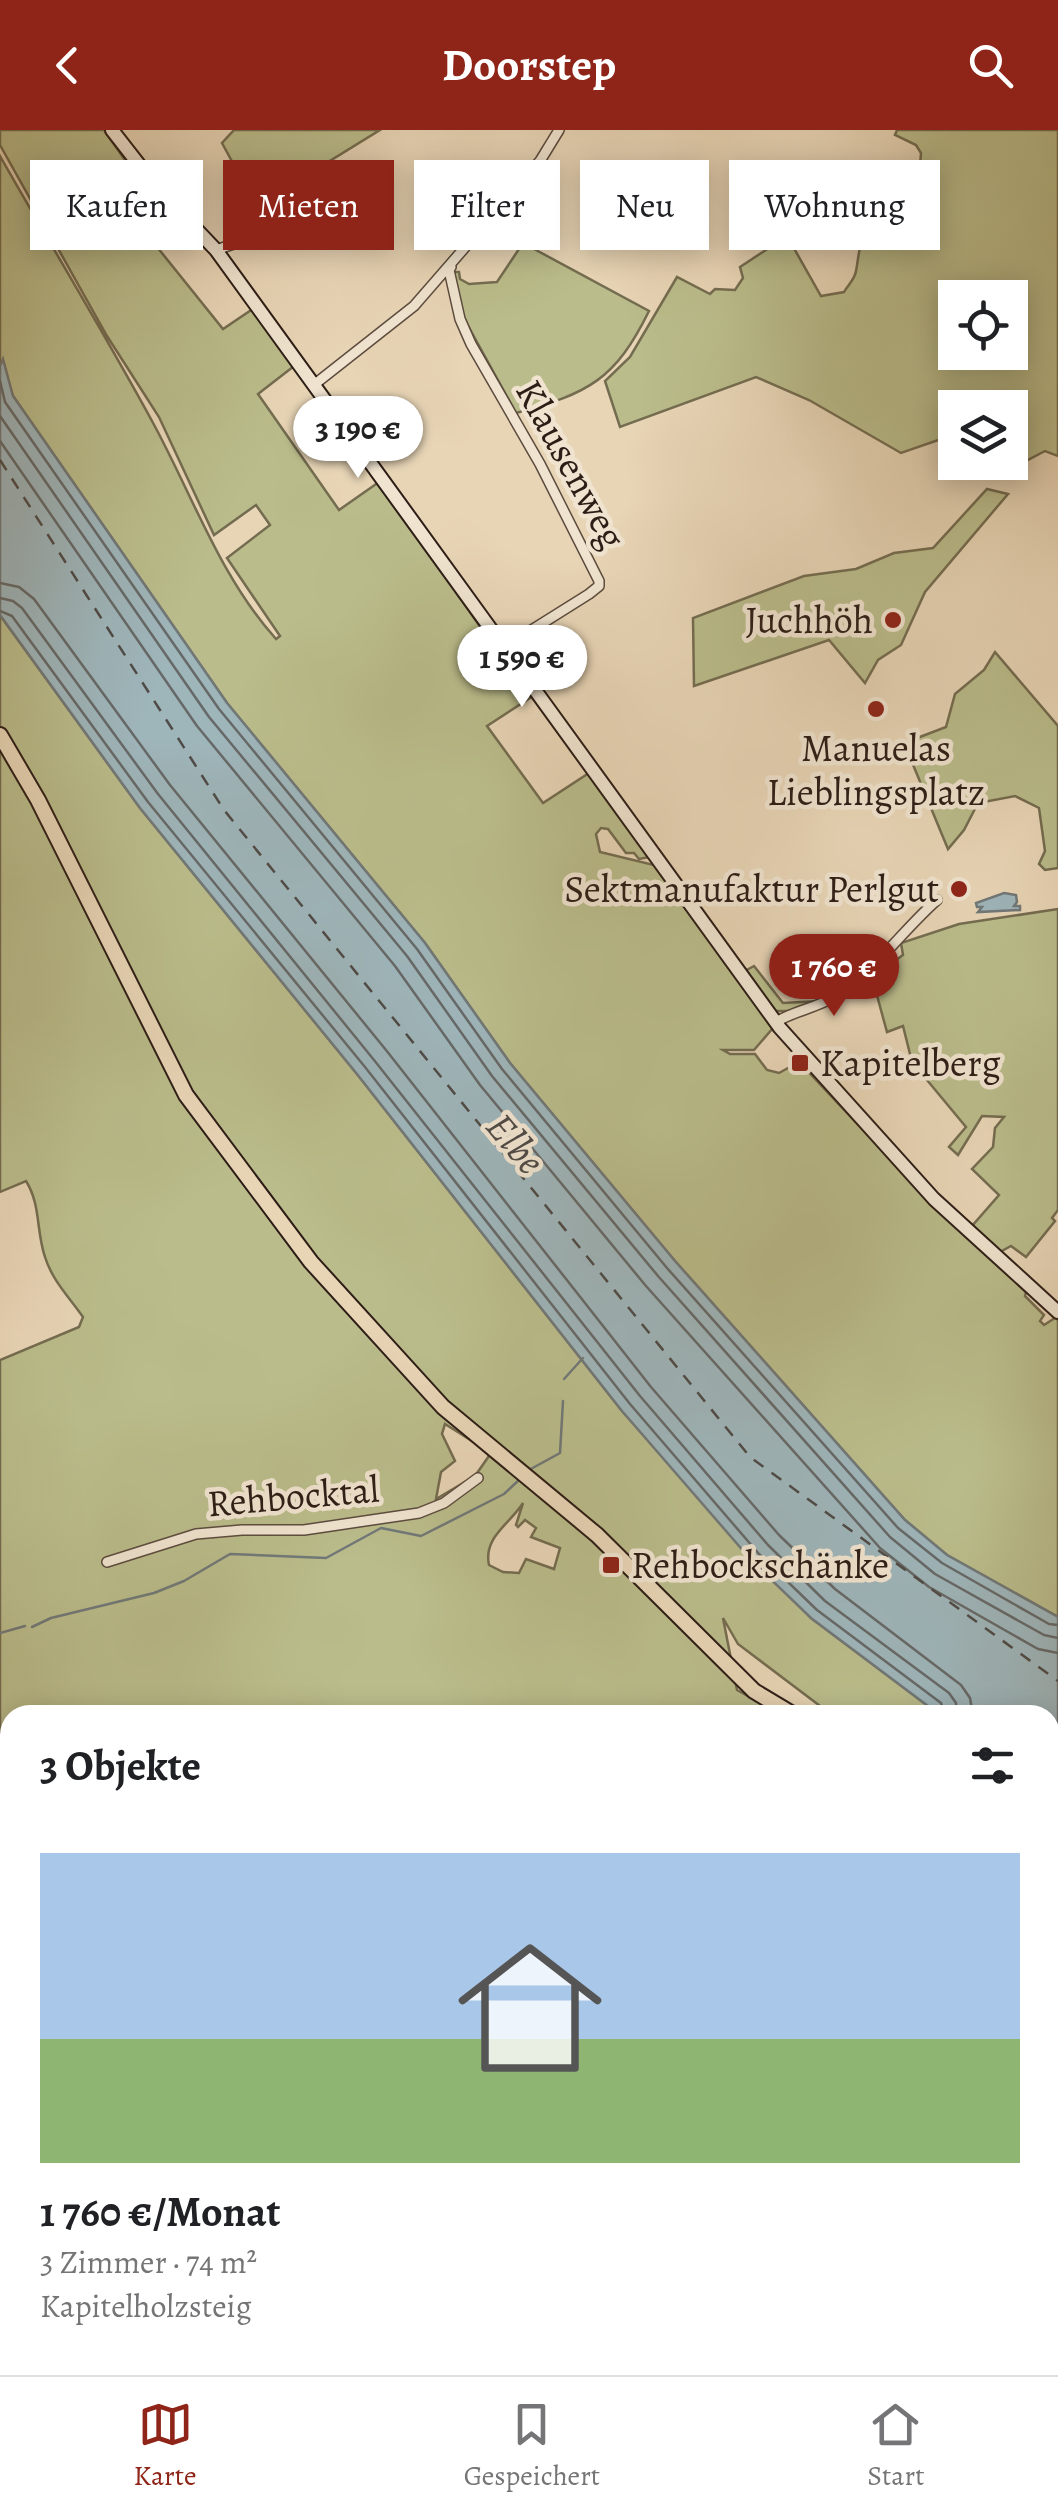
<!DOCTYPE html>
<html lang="de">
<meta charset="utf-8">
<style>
:root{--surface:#fff;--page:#f2f2f2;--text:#202124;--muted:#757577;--line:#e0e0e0;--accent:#8f2418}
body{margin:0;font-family:Alegreya,serif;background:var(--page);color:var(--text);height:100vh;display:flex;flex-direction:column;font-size:38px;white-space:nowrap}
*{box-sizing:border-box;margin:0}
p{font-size:32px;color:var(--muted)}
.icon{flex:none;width:55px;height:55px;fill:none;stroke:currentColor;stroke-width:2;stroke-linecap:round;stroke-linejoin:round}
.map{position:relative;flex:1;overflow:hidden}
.drawer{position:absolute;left:0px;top:1575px;width:1060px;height:670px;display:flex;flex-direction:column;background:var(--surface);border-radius:30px 30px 0 0;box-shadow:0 5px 25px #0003}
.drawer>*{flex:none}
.top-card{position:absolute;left:30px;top:30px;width:1000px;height:90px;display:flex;gap:20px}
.buttons{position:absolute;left:938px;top:150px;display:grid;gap:20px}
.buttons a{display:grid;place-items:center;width:90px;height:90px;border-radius:0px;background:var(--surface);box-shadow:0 5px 25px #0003;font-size:50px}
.price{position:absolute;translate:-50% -85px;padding:0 22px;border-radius:35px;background:#fff;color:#222;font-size:32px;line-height:65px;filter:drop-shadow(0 2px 5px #0008)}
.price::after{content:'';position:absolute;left:50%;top:60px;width:30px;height:22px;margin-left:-15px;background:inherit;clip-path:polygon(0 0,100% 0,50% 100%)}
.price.on{background:var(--accent);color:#fff}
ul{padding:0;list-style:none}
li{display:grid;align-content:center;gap:20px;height:530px;padding:0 40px}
li span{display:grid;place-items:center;height:310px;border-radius:0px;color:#555}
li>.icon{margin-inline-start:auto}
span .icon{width:180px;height:180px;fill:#fffc;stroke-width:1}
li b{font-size:42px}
h2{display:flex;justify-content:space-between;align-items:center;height:120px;padding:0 40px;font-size:42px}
.chip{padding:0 35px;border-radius:0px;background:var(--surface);box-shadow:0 5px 25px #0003;font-size:35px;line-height:90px}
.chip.on{background:var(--accent);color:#fff}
header{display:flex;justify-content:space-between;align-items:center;height:130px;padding:0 40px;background:var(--accent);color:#fff;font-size:45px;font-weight:700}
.tabs{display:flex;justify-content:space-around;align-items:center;height:140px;border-top:2px solid var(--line);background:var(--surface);font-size:28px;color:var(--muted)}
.tabs a{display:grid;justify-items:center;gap:5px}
.tabs .on{color:var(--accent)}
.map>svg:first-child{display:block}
</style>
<header><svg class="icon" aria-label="back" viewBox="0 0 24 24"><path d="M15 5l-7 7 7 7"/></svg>Doorstep<svg class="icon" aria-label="search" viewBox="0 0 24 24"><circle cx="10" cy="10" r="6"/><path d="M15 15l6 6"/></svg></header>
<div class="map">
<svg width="1058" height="2245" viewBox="0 0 1058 2245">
<rect width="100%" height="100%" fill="#e8d5b6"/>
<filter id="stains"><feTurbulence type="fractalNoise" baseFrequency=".002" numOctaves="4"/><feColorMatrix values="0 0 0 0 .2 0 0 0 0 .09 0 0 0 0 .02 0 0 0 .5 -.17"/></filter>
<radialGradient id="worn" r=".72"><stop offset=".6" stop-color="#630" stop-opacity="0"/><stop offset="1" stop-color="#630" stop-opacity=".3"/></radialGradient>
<g fill="#babc8b" stroke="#746c50" stroke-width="2.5" fill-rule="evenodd">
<path d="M0,0H104L127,33L104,51L223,199L257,176L298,233L258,264L339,380L379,352L530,568L487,596L543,673L589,643L650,727L639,729L634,723H626L608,699L601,698L596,704L600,722L654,735L773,898L754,920H723L730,924H755L767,940L779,943L799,932L931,1072L1026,1162L1025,1166L1044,1185L1040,1191L1044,1195L1055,1188L1058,1190V1487L947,1425L905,1390L675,1131L510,933L425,813L227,573L13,266L0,236V26C50,114 103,201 152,291C192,364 220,447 276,509L280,506L227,428L270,395L256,375L214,405L159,287L107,206L0,15Z"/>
<path d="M234,0H380L328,32L247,59L222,13Z"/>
<path d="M897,0H1058V326L1045,321L1005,342L979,339L974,333L1010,332V278H955V311L950,306L901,323L809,270L756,247L620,297L605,251L630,227L677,147L710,164L715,159L735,160L743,148L740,137L787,106L821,166L844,162C848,155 855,149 856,141C860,121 858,102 879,91L919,48L921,23L916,15L895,5ZM955,168H1010V222H955Z"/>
<path d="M523,113L649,181C615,250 589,263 516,283L461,183L454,142H459L460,149L469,154L497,152Z"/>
<path d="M987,359L1008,364L925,462L901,515L878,530L865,553L829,510L694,556L693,488L804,446L856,439L894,423L933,418Z"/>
<path d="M0,485L140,678L357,944L622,1281L811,1488L940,1585H832L738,1514L723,1488L737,1560L782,1585H10V1875L0,1884V1230L79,1197L83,1187C69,1167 52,1150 45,1127C36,1101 41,1075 26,1051L0,1062ZM445,1294L491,1323L475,1346L436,1369L441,1342L455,1331L442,1304ZM523,1373L516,1395L518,1397L525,1390L536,1398L531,1407L560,1418L554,1439L526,1429L519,1443L503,1442L489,1435C483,1407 510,1394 523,1373Z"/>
<path d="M995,522L1058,596V738L1045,740L1039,734L1045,721L1039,678L1015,666L978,673L964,700L948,719L904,613L946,597L955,564L984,540Z"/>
<path d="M1058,779V1080L1052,1088L1055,1091L1026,1127L1011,1116L1000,1122L972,1096L999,1065L972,1039L993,1017L995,998L1004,987L982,986L958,1025L949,1017L966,997L912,932L903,896L887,902L876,862L842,867L881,829L889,835L903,825L901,813L959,794Z"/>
<path d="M754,836L783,873L820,871L790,881H775L745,841Z"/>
<path d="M1050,1649L1058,1654V1758L1050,1751Z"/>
<path d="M1050,1790L1058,1795V2133L1050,2112Z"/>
<path d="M0,2011L10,2016V2235H346L347,2245H0Z"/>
<path d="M596,2235H704L709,2245H596Z"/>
</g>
<g fill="#9eb5ba" stroke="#717878" stroke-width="2.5">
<path d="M3,229L13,266L227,573L425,813L510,933L675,1131L905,1390L947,1425L1058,1487V1654L1050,1649V1585H940L811,1488L752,1431L622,1281L357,944L140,678L0,485V236Z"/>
<path d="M1004,763L1016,765L1017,772L1014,776H1020V780L978,782L982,777H977L976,773Z"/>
</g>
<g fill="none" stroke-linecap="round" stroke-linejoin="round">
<g stroke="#666968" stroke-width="2.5">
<path d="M0,251L5,272L219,579L417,819L502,939L667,1138L898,1398L942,1433L1049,1494L1058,1495"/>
<path d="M0,286L209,587L407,826L492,946L658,1146L890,1407L935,1444L1044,1505L1058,1508"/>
<path d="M0,311L197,596L395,836L480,955L646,1156L880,1418L929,1457L1038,1519L1058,1523"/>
<path d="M0,453L19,457L34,469L170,655L386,920L651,1257L779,1405L835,1459L961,1555L970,1568L973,1585"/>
<path d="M0,468L13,471L22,478L158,664L374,930L640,1266L768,1415L825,1471L949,1563L956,1573L957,1585"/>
<path d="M0,481L12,486L148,672L365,937L630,1274L759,1424L817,1480L941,1573L945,1585"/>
</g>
<g stroke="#717878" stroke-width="2.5">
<path d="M564,1249L583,1228"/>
<path d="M529,1340L560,1323L563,1271"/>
<path d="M32,1497L51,1488L154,1463L184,1451L230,1424L326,1428L381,1398L421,1406L504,1364L520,1349"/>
<path d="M0,1503L25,1496"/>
<path d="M0,2152L10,2156"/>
<path d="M208,2235L213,2245"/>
</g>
<path stroke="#4f4b47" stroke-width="2.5" stroke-dasharray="12 10" stroke-linecap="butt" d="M0,330L224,680L750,1327L1058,1551"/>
<defs>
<g id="minor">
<path d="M216,120L292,94"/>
<path d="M451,137L449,140L460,189L471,214L540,334L599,451V456L589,464L503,518"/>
<path d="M315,254L414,176L540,31L559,0"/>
<path d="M776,892C794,881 816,878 834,867C874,842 902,801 937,770"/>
<path d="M107,1432L196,1404L242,1400H304L419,1383L444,1373L478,1348"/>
<path d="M442,2235L447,2245"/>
<path d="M672,2235L698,2245"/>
</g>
<path id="secondary" d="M112,0L158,59L216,120L780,898L934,1069L1058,1182"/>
<g id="primary">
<path d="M0,605L38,670L186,965L311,1132L443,1277L597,1405L754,1561L794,1585"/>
<path d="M1050,1786L1058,1793"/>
</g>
</defs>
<use href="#minor" stroke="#5c4b3e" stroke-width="12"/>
<use href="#secondary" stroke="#2d1d16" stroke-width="16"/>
<use href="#primary" stroke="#2d1d16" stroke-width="18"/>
<use href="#minor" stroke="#f0e4d0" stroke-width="9"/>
<use href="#secondary" stroke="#f0e4d0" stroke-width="12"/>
<use href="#primary" stroke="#e8d5b6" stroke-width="14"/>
</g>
<g fill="#8f2418" stroke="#f0e4d0" stroke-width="4">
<circle cx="893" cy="490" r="10"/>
<circle cx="876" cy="579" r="10"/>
<circle cx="959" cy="759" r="10"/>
<rect x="790" y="923" width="20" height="20" rx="5"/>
<rect x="601" y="1425" width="20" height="20" rx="5"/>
</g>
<g text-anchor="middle" stroke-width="9" stroke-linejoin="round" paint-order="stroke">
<g font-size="38" fill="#2d1d16" stroke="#f0e4d0">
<text transform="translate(571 334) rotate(61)" y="13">Klausenweg</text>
<text transform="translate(293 1366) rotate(-5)" y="13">Rehbocktal</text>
</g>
<g font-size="38" fill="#2d1d16" stroke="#f0e4d0" text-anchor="end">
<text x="873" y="503">Juchhöh</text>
<text x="876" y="631" text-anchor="middle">Manuelas<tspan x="876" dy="44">Lieblingsplatz</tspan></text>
<text x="939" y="772">Sektmanufaktur Perlgut</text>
<text x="820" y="946" text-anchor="start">Kapitelberg</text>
<text x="631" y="1448" text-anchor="start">Rehbockschänke</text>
</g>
<g font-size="40" font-style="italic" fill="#4f4b47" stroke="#f0e4d0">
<text transform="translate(516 1013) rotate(50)" y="14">Elbe</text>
</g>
</g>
<rect width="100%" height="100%" filter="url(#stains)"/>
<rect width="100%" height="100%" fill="url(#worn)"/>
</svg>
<div class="buttons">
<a><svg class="icon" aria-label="locate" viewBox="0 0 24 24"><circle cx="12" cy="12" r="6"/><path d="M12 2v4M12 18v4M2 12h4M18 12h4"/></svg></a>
<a><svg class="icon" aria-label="layers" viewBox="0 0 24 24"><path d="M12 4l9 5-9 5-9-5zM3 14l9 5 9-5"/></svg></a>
</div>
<b class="price" style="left:358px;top:351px">3 190 €</b>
<b class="price" style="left:522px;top:580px">1 590 €</b>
<b class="price on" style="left:834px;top:889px">1 760 €</b>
<div class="top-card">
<a class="chip">Kaufen</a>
<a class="chip on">Mieten</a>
<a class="chip">Filter</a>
<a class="chip">Neu</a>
<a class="chip">Wohnung</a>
</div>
<section class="drawer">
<h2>3 Objekte<svg class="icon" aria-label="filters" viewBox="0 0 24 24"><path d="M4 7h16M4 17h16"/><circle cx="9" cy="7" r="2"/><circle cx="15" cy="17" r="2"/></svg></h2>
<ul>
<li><span style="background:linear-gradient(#a9c7e8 60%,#8fb573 0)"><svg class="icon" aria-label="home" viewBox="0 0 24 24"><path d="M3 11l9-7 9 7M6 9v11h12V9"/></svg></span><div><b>1 760 €/Monat</b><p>3 Zimmer · 74 m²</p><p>Kapitelholzsteig</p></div></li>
</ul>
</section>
</div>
<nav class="tabs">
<a class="on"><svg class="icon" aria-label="map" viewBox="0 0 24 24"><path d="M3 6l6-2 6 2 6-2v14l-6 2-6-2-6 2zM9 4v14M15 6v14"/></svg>Karte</a>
<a><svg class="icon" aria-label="saved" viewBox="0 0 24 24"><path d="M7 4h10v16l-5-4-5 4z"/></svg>Gespeichert</a>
<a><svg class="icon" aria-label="home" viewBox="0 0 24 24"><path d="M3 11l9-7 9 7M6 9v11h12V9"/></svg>Start</a>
</nav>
